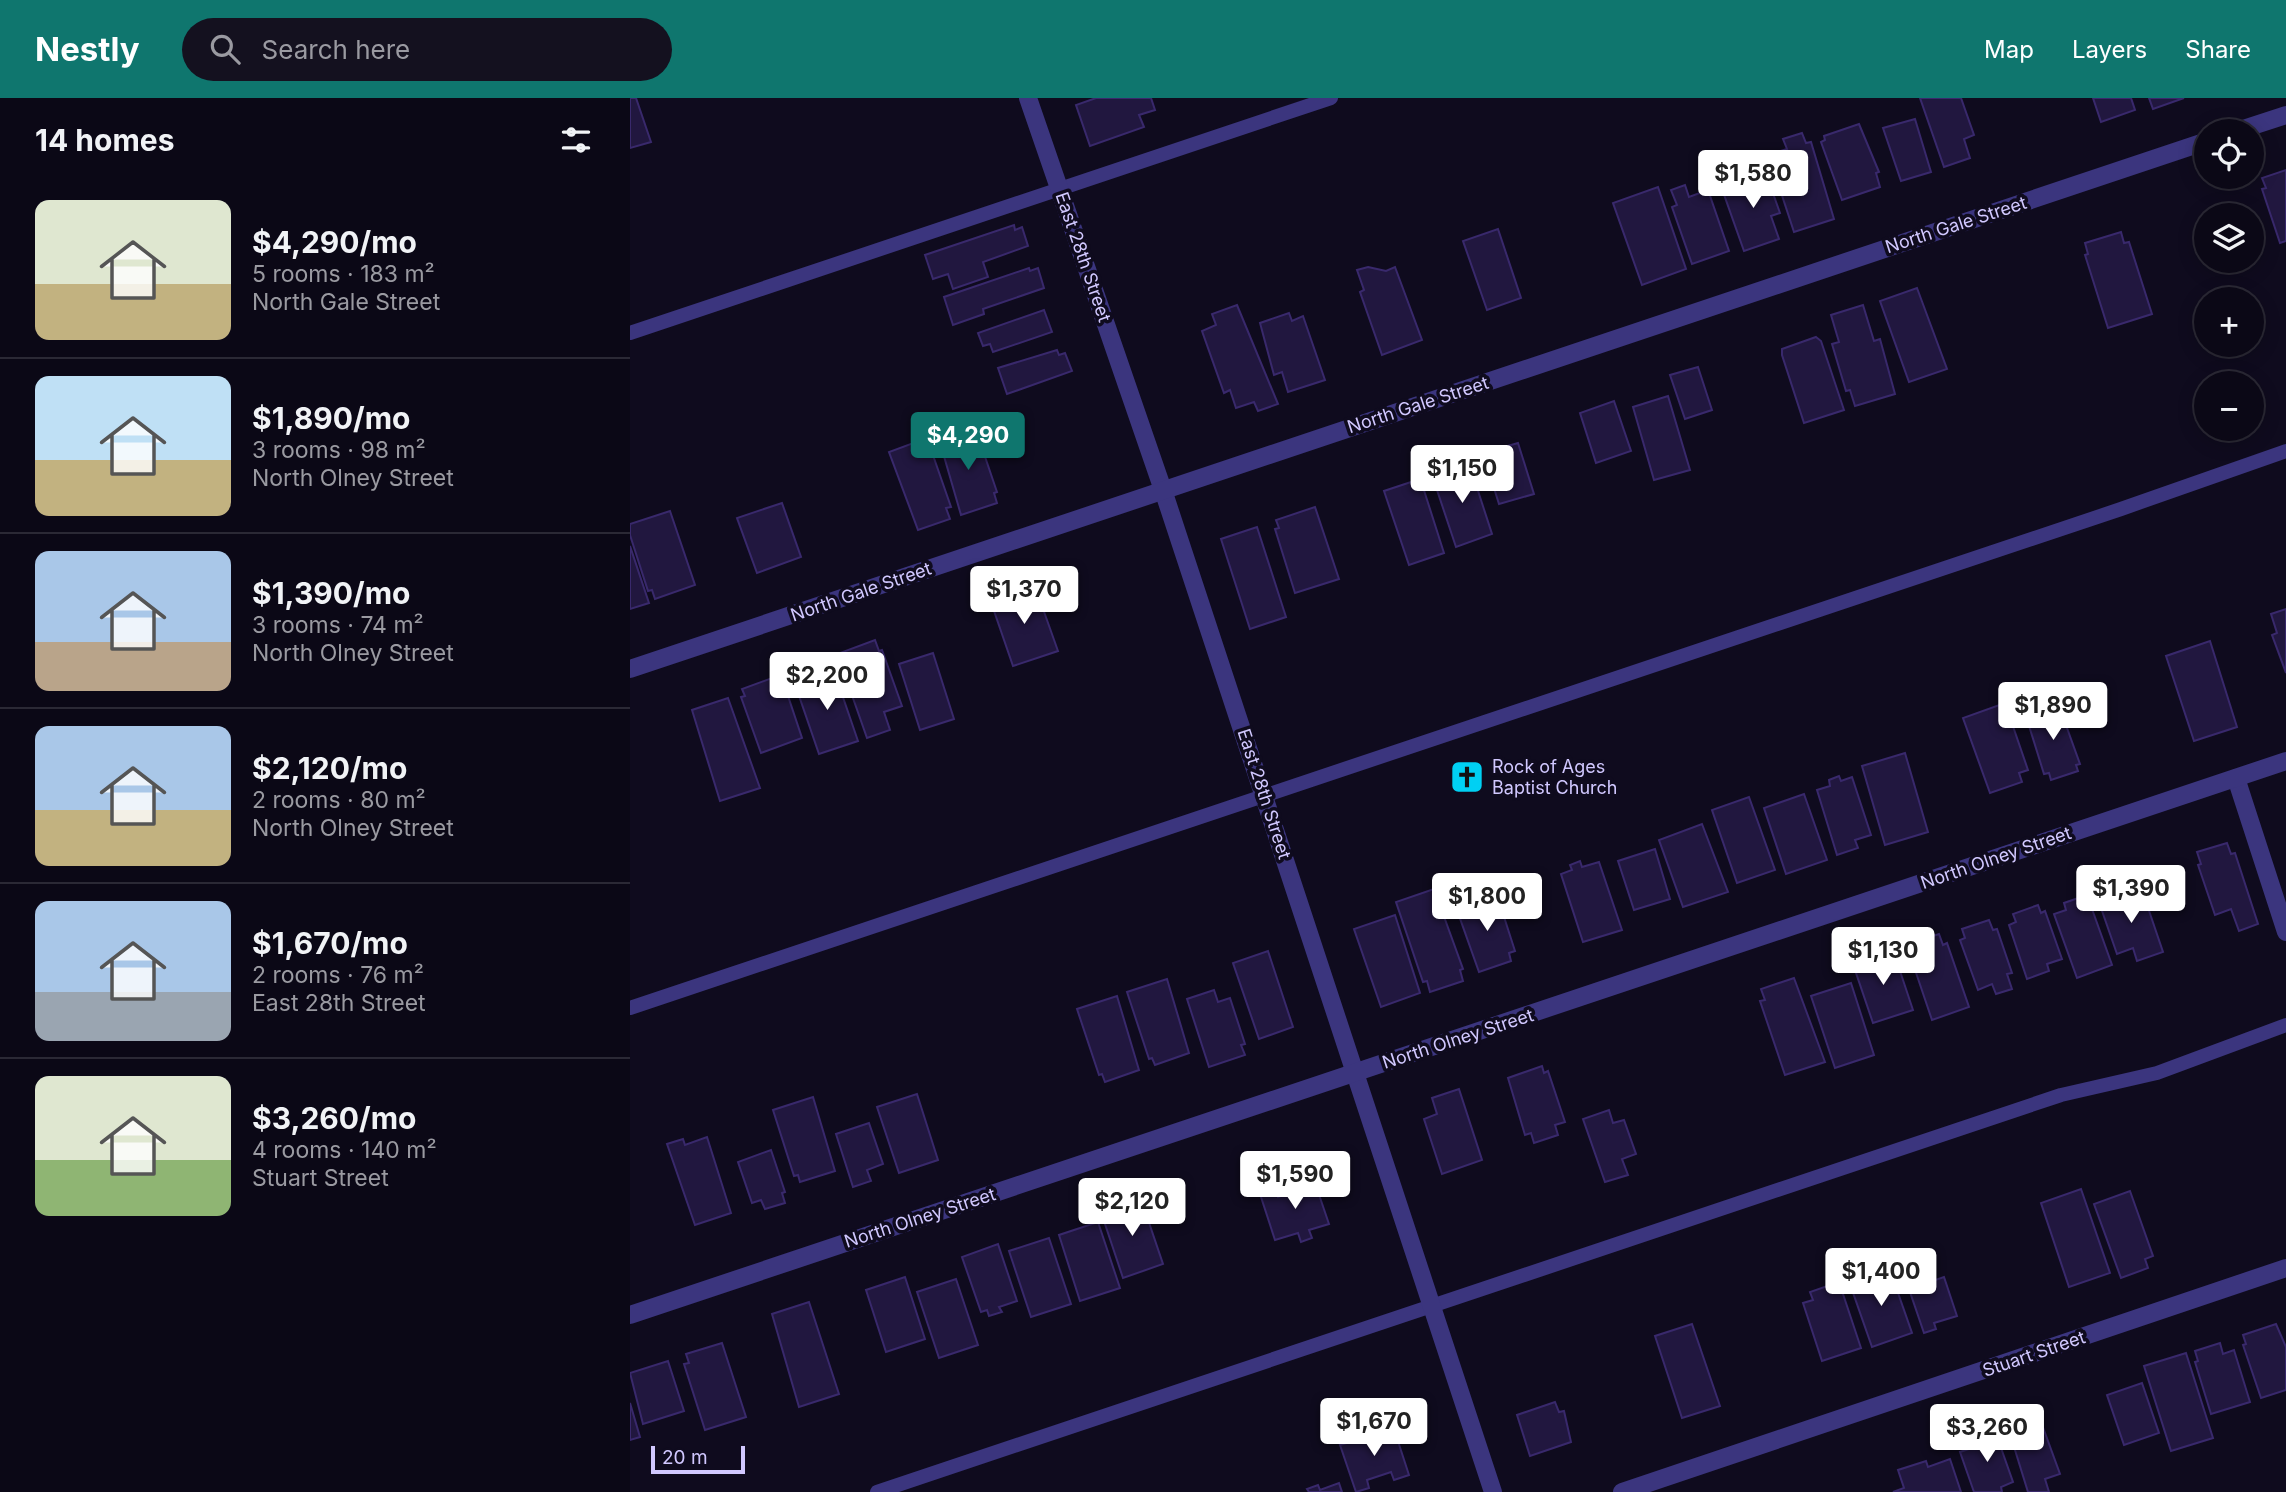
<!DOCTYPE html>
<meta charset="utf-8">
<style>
:root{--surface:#0b0816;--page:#14111f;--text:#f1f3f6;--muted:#9a9aa1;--line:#2b2935;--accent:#0f766e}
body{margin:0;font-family:Inter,sans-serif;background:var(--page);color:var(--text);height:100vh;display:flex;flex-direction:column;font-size:26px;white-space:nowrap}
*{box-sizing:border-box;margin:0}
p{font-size:23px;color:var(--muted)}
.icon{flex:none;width:38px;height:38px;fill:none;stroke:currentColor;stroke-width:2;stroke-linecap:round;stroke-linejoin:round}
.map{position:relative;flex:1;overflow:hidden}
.drawer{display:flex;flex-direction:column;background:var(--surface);width:630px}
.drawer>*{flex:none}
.tools{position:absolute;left:1564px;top:21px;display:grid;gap:14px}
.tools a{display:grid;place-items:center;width:70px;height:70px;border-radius:50%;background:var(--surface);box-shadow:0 4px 18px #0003,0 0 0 2px var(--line);font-size:35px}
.scale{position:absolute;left:21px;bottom:18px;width:94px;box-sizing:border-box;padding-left:7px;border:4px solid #d1c8ff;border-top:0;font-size:19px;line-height:24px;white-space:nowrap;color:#d1c8ff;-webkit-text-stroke:5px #0f0b1e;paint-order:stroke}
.price{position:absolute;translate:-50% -60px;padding:0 16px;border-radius:7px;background:#fff;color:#222;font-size:23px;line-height:46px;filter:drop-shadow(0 2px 4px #0008)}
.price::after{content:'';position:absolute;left:50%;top:42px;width:21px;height:16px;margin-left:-10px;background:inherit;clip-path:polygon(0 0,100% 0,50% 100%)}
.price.current{background:var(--accent);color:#fff}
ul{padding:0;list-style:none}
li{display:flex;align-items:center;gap:21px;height:175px;padding:0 35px}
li+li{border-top:2px solid var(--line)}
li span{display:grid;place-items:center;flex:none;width:196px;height:140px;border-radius:14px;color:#555}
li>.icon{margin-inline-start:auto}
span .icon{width:84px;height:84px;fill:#fffc;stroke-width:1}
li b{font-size:30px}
h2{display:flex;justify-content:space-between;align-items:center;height:84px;padding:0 35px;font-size:30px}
header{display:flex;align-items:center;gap:42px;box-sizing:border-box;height:98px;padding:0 35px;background:var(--accent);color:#fff}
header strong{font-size:33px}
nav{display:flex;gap:38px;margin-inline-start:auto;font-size:24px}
.search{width:490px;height:63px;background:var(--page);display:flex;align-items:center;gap:18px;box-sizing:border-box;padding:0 24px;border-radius:38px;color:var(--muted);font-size:26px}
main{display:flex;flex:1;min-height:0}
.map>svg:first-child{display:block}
</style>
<header>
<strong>Nestly</strong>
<div class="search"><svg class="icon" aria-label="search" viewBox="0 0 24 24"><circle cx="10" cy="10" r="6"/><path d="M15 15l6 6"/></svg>Search here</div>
<nav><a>Map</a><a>Layers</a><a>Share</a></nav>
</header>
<main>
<section class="drawer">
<h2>14 homes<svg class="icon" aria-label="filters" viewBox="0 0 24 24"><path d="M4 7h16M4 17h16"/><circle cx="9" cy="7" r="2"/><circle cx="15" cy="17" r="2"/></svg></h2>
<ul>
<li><span style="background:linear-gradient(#dfe7d0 60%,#c2b280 0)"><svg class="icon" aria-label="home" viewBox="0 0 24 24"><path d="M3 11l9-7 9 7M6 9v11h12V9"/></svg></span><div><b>$4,290/mo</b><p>5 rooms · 183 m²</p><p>North Gale Street</p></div></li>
<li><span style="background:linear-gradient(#bfe0f5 60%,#c2b280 0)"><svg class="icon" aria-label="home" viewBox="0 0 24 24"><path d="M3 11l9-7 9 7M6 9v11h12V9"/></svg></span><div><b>$1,890/mo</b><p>3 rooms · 98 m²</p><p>North Olney Street</p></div></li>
<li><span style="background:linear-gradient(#a9c7e8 65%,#b9a48a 0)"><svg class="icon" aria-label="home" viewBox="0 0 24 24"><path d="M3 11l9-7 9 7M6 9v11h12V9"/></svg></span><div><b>$1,390/mo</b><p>3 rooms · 74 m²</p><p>North Olney Street</p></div></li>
<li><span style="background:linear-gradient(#a9c7e8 60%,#c2b280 0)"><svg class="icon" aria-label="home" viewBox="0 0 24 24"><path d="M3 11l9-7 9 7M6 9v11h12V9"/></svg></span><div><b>$2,120/mo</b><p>2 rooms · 80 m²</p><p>North Olney Street</p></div></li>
<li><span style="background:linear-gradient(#a9c7e8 65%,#9aa5b1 0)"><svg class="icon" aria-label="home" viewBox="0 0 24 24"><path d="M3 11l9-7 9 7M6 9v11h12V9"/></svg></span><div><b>$1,670/mo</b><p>2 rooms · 76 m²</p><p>East 28th Street</p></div></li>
<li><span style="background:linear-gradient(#dfe7d0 60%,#8fb573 0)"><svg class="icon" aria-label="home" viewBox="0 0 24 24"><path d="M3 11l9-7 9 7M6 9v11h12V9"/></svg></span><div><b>$3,260/mo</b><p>4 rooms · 140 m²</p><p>Stuart Street</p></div></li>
</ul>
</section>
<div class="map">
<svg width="1656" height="1394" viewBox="0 0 1656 1394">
<rect width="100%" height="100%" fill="#0f0b1e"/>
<g fill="#21173f" stroke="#39296c" stroke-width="2">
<path d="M0,0H6L21,44L0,50Z"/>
<path d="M466,0H521L525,12L509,17L514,29L460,48L446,7Z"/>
<path d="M1290,0H1331L1344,37L1334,41L1340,60L1314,69Z"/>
<path d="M1463,0H1501L1505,12L1471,24Z"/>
<path d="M1519,0H1554L1523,11Z"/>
<path d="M1285,21L1301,74L1271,83L1253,30Z"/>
<path d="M1229,26L1249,74L1246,75L1250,89L1212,102L1191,44L1195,42L1194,38Z"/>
<path d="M1172,35L1176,45L1181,44L1204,121L1164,134L1144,73L1152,70L1147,54L1157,51L1153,41Z"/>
<path d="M1656,72V143L1650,145L1632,91L1636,90L1632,80Z"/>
<path d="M1135,73L1150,115L1141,118L1149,141L1114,153L1091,88Z"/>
<path d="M1055,87L1059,99L1078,92L1099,153L1062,166L1042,109L1047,107L1041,92Z"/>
<path d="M1028,89L1056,171L1012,187L983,105Z"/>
<path d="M384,127L385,132L392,129L398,148L353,164L358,179L323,191L318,176L303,181L295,157Z"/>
<path d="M868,131L891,200L857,212L833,143Z"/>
<path d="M1491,134L1494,145L1499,144L1522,216L1478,230L1455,157L1458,156L1455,145Z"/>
<path d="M738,169L756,173L765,169L792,242L752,257L730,194L734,192L727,172Z"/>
<path d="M399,170L400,173L408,170L414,190L353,211L354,216L323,227L314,199Z"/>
<path d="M1287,190L1317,271L1279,284L1250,203Z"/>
<path d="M607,207L648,306L628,313L624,304L606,310L600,292L594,295L572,233L586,227L582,216Z"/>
<path d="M1233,207L1244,243L1250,241L1265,296L1225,308L1220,292L1216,293L1202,246L1209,244L1201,217Z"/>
<path d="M414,212L422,234L363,254L360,246L353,248L348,235Z"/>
<path d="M659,215L662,223L673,218L695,282L658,294L652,274L644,277L630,225Z"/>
<path d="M1186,239L1191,243L1214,312L1174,325L1152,257V251Z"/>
<path d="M427,252L429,257L435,255L442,273L377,296L368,270Z"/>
<path d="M1068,269L1082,312L1055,321L1040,277Z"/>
<path d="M1038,298L1060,372L1024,382L1003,309Z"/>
<path d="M984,303L1001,353L966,365L950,315Z"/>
<path d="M326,331L328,338L343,332L346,342L349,341L367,394L364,395L367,405L331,417L309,341Z"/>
<path d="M297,340L321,409L316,410L320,421L288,432L259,354Z"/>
<path d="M888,345L904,396L869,406L853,355Z"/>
<path d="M839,365L862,436L826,449L802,377Z"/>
<path d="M787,382L789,388L792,386L814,455L779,467L754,393Z"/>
<path d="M152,405L171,459L127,475L107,420Z"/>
<path d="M685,409L709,481L665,495L645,431L649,430L646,422Z"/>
<path d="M40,413L65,487L25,501L22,492L18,493L0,437V426Z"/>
<path d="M627,429L656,519L620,531L591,441Z"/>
<path d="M0,448L19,505L0,511Z"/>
<path d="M399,487L402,496L407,494L428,553L383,568L363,510L367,509L363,500Z"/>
<path d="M1656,511V575L1642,537L1647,535L1641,516Z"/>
<path d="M245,542L249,553L252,552L272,608L254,614L260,632L237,640L211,566L214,565L210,555Z"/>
<path d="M1580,543L1607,629L1564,643L1536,558Z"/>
<path d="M303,555L324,621L290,632L269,566Z"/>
<path d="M199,572L201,577L205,576L228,643L189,656L166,589L177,585L175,581Z"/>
<path d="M145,579L148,588L154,586L172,640L131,655L111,599L115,598L112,591Z"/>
<path d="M98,600L130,690L90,703L62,612Z"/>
<path d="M1375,605L1398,672L1389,675L1392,684L1360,695L1333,620Z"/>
<path d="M1428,605L1450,666L1446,667L1448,673L1421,682L1419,675L1414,676L1395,615Z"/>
<path d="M1275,655L1298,734L1255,747L1232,668Z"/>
<path d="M1209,678L1211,683L1222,679L1241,737L1225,742L1228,750L1207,757L1187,692L1200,688L1199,682Z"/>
<path d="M1174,696L1197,762L1156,776L1134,710Z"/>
<path d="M1119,699L1145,772L1107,785L1082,712Z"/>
<path d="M1072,726L1098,794L1053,809L1029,742Z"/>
<path d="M1597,745L1601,756L1605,755L1628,826L1609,833L1601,811L1585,817L1568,767L1571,766L1567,754Z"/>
<path d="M1025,751L1040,801L1004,812L988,763Z"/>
<path d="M950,763L952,769L969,764L992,832L953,844L931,776L942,772L940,767Z"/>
<path d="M804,791L833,871L830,872L833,883L800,894L797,883L793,884L766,804Z"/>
<path d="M1504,791L1506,798L1513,795L1533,854L1507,863L1503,850L1487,856L1471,810L1475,809L1472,801Z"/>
<path d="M867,797L885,853L879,855L881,863L849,874L827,812Z"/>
<path d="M1457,797L1482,867L1447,880L1424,816L1436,812L1434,805Z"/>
<path d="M1408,807L1411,815L1415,813L1432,861L1417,866L1419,873L1397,881L1379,827L1386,824L1383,816Z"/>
<path d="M765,817L790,895L751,909L724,831Z"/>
<path d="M1359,822L1363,832L1367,831L1382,875L1377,876L1382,891L1366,896L1362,886L1348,892L1330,842L1335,840L1332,831Z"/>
<path d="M1309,836L1313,847L1317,845L1339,909L1302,922L1280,857L1283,856L1279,846Z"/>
<path d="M1263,852L1283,912L1243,925L1223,866Z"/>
<path d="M638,853L663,929L629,941L603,865Z"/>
<path d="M1164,880L1195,964L1155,977L1130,903L1135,902L1131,891Z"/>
<path d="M537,881L559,955L525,967L522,960L519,961L497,894Z"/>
<path d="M1221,885L1244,957L1205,970L1181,898Z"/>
<path d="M584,892L588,904L600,900L615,946L611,947L615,957L579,969L557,901Z"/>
<path d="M487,898L509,972L475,984L472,976L469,977L447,911Z"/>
<path d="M912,968L914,975L918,973L935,1024L925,1027L928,1037L904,1045L901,1035L895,1037L878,980Z"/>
<path d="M829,991L852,1062L812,1076L794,1021L807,1016L802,1000Z"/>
<path d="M287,996L308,1062L269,1075L247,1009Z"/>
<path d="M183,999L205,1073L170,1084L168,1077L164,1078L143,1012Z"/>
<path d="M979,1012L983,1025L994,1022L1006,1056L992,1061L998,1077L975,1084L953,1021Z"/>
<path d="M239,1025L253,1066L237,1072L241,1083L223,1089L206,1036Z"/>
<path d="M77,1039L101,1115L65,1127L37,1046L53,1041L55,1047Z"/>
<path d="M141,1052L155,1094L152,1095L155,1105L135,1111L131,1102L122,1105L108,1064Z"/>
<path d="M683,1079L699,1126L679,1132L682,1140L671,1144L668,1135L645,1142L630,1096L645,1091L648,1099L673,1091L670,1083Z"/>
<path d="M1451,1091L1480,1175L1439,1189L1411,1105Z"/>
<path d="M1500,1093L1523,1158L1515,1161L1518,1170L1491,1180L1464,1106Z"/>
<path d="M511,1101L533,1166L493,1180L471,1114Z"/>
<path d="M468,1124L490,1190L450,1203L429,1137Z"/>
<path d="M419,1140L441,1206L401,1219L379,1153Z"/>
<path d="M368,1146L387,1203L369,1209L372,1214L359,1218L357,1212L351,1214L332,1159Z"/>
<path d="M1260,1172L1282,1235L1242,1249L1220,1186Z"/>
<path d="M275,1179L295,1241L256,1254L236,1192Z"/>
<path d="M1314,1179L1327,1218L1304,1225L1306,1231L1294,1235L1279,1191Z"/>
<path d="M326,1181L348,1247L309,1260L287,1194Z"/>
<path d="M1203,1186L1206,1195L1212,1193L1231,1250L1192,1263L1173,1205L1183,1202L1180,1194Z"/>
<path d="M179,1204L209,1296L169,1309L142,1216Z"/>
<path d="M1062,1226L1090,1308L1052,1320L1025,1238Z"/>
<path d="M1646,1226L1656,1249V1292L1631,1300L1613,1247L1616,1246L1613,1237Z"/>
<path d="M92,1245L116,1319L75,1332L54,1266L59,1265L56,1256Z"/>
<path d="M1590,1245L1593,1256L1604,1252L1620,1304L1581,1316L1565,1264L1568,1263L1565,1253Z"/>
<path d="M1556,1255L1583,1340L1541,1353L1514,1268Z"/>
<path d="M38,1263L54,1313L13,1326L0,1275Z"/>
<path d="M1512,1285L1529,1335L1494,1347L1477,1297Z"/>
<path d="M925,1304L929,1314L934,1313L941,1344L900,1358L887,1317Z"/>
<path d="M0,1305L10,1339L0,1342Z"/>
<path d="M1407,1313L1430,1376L1415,1381L1419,1394H1398L1376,1323Z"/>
<path d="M739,1329L742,1338L764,1331L779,1377L764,1382L761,1374L737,1382L739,1390L726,1394L710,1347L730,1341L727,1332Z"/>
<path d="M1364,1330L1383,1384L1371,1389L1372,1394H1344L1330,1354L1345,1349L1341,1338Z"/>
<path d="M1320,1361L1331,1394H1263L1274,1390L1268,1372L1296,1363L1298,1369Z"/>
<path d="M709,1385L712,1394H679L677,1391L688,1387L690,1392Z"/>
</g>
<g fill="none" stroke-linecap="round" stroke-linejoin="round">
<g stroke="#3b357e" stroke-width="14">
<path d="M0,235L701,0"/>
<path d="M0,910L1491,411L1656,353"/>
<path d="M247,1394L1431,997L1527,975L1656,927"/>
</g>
<g stroke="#3b357e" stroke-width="18">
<path d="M398,0L533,392L863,1394"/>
<path d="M1607,33L1656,17"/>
<path d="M0,571L1577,43"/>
<path d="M1606,680L1656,834"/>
<path d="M0,1217L1656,663"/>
<path d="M992,1394L1656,1170"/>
</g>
</g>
<defs>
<symbol id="church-square" viewBox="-11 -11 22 22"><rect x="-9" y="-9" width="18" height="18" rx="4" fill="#00d0f3" stroke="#0f0b1e"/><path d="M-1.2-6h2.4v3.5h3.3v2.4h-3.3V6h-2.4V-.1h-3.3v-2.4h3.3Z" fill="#111"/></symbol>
</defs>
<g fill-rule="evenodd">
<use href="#church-square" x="818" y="660" width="38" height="38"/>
</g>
<g text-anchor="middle" stroke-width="7" stroke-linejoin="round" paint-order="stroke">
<g font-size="18" fill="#d1c8ff" stroke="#0f0b1e">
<text transform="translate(1326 127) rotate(-18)" y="6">North Gale Street</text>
<text transform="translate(453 159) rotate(71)" y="6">East 28th Street</text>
<text transform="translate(788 307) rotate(-18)" y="6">North Gale Street</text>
<text transform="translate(231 494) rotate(-19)" y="6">North Gale Street</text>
<text transform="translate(634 696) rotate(72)" y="6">East 28th Street</text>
<text transform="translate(1366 760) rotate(-19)" y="6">North Olney Street</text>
<text transform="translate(828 941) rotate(-18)" y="6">North Olney Street</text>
<text transform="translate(290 1120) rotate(-18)" y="6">North Olney Street</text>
<text transform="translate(1404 1256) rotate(-19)" y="6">Stuart Street</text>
</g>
<g font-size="18" fill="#d1c8ff" stroke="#0f0b1e" text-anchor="start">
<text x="862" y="675">Rock of Ages<tspan x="862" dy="21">Baptist Church</tspan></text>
</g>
</g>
</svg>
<div class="tools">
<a><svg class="icon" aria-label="locate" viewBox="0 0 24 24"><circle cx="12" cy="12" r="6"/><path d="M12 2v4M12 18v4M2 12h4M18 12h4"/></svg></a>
<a><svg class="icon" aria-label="layers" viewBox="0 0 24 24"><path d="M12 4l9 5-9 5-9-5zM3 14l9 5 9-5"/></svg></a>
<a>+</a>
<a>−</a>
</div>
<div class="scale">20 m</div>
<b class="price" style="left:1123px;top:112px">$1,580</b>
<b class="price current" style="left:338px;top:374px">$4,290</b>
<b class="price" style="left:832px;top:407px">$1,150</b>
<b class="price" style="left:394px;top:528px">$1,370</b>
<b class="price" style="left:197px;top:614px">$2,200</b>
<b class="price" style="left:1423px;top:644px">$1,890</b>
<b class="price" style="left:1501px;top:827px">$1,390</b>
<b class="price" style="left:857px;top:835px">$1,800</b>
<b class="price" style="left:1253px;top:889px">$1,130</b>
<b class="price" style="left:665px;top:1113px">$1,590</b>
<b class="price" style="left:502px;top:1140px">$2,120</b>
<b class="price" style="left:1251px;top:1210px">$1,400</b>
<b class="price" style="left:744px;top:1360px">$1,670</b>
<b class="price" style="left:1357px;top:1366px">$3,260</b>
</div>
</main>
